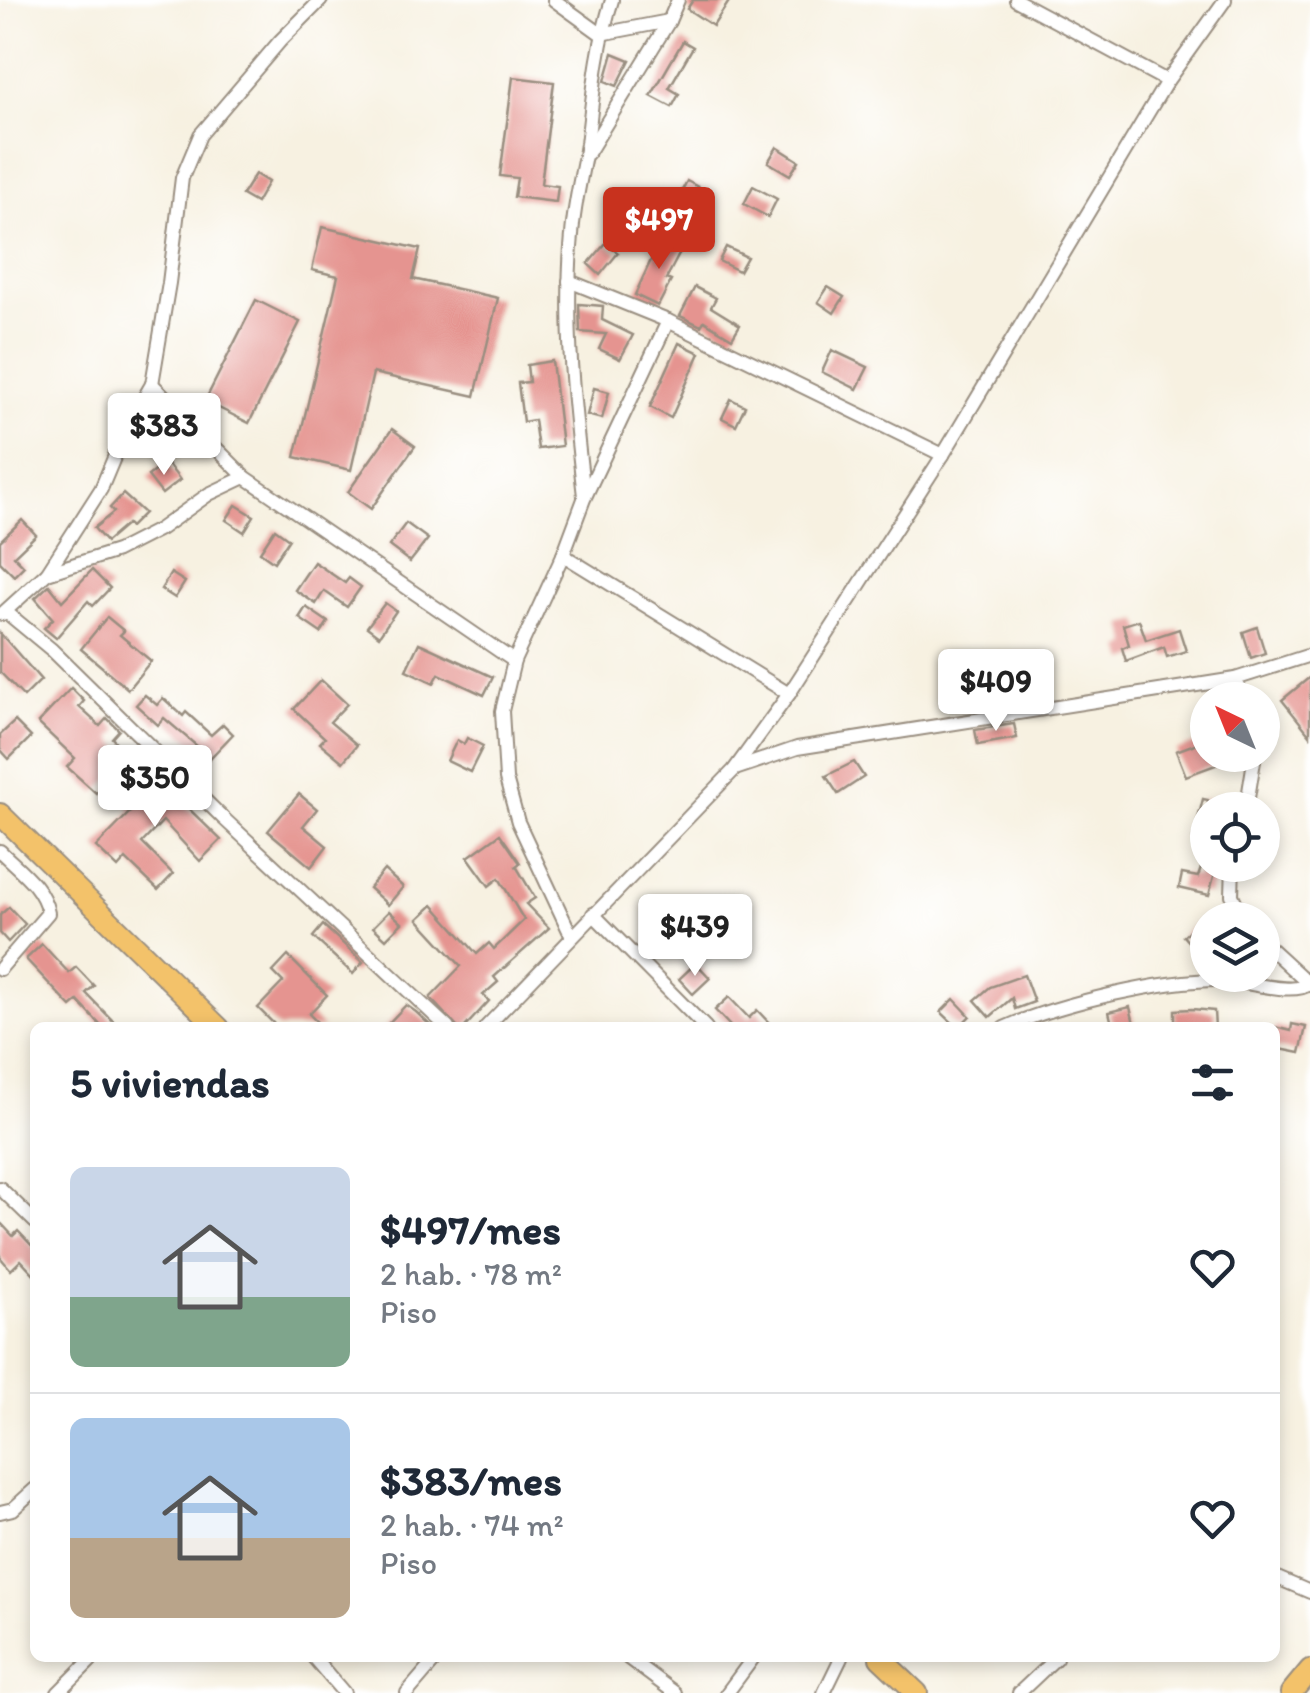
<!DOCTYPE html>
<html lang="es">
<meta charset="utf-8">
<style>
:root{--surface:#fff;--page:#f6f6f7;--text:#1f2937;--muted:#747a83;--line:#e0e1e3;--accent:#c8321e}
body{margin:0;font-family:Itim,sans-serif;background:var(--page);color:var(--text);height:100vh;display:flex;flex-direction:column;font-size:38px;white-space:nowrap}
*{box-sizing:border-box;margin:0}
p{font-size:32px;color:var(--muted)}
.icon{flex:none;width:55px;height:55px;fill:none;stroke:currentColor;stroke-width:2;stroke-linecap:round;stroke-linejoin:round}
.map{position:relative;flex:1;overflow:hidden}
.details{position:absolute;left:30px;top:1022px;width:1250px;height:640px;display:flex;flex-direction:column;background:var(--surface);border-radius:15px;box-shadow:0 5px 15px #0003}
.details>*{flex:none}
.needle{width:65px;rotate:317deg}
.buttons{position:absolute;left:1190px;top:682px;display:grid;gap:20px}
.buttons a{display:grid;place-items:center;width:90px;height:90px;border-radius:50%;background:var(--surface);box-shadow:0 5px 15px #0003;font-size:50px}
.price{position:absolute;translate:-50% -85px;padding:0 22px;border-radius:10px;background:#fff;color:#222;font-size:32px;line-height:65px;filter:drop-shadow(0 2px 5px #0008)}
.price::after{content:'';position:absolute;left:50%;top:60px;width:30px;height:22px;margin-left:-15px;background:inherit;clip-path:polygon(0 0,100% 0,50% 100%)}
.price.current{background:var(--accent);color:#fff}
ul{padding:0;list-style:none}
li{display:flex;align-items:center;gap:30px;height:250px;padding:0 40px}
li+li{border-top:2px solid var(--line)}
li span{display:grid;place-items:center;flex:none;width:280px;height:200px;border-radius:15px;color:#555}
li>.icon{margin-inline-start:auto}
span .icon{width:120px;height:120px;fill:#fffc;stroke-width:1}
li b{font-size:42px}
h2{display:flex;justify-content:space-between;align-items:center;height:120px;padding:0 40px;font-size:42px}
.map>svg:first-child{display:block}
</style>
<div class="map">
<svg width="1310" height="1693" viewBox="0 0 1310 1693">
<rect width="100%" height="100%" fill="#fff"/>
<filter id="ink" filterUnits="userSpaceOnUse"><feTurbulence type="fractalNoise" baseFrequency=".01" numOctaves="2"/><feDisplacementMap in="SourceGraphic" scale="20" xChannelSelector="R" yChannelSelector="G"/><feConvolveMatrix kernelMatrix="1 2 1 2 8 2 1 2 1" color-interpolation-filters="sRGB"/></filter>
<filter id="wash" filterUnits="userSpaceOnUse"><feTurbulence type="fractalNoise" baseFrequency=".0048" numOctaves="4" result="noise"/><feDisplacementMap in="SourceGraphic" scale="40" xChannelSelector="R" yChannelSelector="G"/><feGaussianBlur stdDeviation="2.25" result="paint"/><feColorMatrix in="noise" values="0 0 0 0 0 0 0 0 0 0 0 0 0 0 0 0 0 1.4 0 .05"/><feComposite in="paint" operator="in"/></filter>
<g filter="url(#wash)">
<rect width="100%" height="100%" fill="#f7f1e1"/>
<g id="blocks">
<g fill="#e59490">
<path d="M693,0H730L713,26L687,9Z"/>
<path d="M683,41L693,47L669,88L679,94L672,107L651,96Z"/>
<path d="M613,53L630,60L617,86L605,81Z"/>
<path d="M513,77L554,82L541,184L558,186L556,202L514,197L517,178L500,176Z"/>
<path d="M777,147L799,161L790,175L768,162Z"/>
<path d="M255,174L268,182L256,203L242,195Z"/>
<path d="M687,181L709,193L701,208L679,196Z"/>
<path d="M753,186L777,199L768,217L744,204Z"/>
<path d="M322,227L420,249L413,279L498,298L475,396L373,373L351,470L295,457L338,276L312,270Z"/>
<path d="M662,236L683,247L666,279L671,281L658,306L635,295Z"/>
<path d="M606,243L618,253L600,275L588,264Z"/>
<path d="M726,247L747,257L739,271L719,261Z"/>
<path d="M695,287L716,298L711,307L740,325L732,338L704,321L701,326L680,316Z"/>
<path d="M828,287L844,297L834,313L818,302Z"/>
<path d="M256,300L300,322L249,423L205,401Z"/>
<path d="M579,304L603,306L602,320L633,335L620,359L599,349L606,334L580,332Z"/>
<path d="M679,343L700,353L671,418L650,407Z"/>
<path d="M832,350L868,367L857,389L822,372Z"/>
<path d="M552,361L562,446L538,449L534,420L523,422L518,383L529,382L527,365Z"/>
<path d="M594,388L609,392L602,419L587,415Z"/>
<path d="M731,399L745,406L736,425L722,418Z"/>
<path d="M392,429L415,446L371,509L348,492Z"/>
<path d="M166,462L180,480L162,494L148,476Z"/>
<path d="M123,494L144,513L130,527L127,524L106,542L94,528L114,512L110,508Z"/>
<path d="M236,505L254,516L244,532L226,520Z"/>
<path d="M22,520L36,535L14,556L24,566L14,576L0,562V541Z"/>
<path d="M406,523L428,539L410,562L389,546Z"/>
<path d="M275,529L289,539L274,562L260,552Z"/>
<path d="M314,562L345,583L349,578L361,587L347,607L324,591L316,604L295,590Z"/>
<path d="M92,570L110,588L93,606L88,601L56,638L44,628L53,619L35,598L49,585L62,601Z"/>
<path d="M171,573L185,582L175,598L161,589Z"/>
<path d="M385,603L396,611L379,636L367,627Z"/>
<path d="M306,607L328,622L321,633L299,618Z"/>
<path d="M107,617L124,631L120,635L151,661L128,689L81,649Z"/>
<path d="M1139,620L1146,640L1179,629L1186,651L1167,657L1164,647L1126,661L1122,648L1129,645L1123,625Z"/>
<path d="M1257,627L1265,653L1251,658L1243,632Z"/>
<path d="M0,633L41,680L24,697L0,672Z"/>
<path d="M419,643L493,677L484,695L439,674L434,683L406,670Z"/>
<path d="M1310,677V735L1282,700Z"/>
<path d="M321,680L347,704L330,722L357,745L343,762L320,743L325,738L294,709Z"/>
<path d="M71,688L84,701L79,707L100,726L107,718L119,730L112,738L131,759L96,793L67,767L75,758L38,723Z"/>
<path d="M145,695L157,705L163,698L183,716L186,712L211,735L223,724L233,734L194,775L184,766L198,747L164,718L158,725L136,705Z"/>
<path d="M15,721L31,737L9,759L0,749V735Z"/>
<path d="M1014,724L1017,738L978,745L975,730Z"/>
<path d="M467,738L483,746L470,772L447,761L457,740L464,744Z"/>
<path d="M1208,739V755L1240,756L1186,776L1176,751Z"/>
<path d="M854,762L864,777L838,794L826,776Z"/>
<path d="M151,772L221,840L200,861L163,821L142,843L173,874L158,890L126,859L118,868L96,847L132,810L122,799Z"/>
<path d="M299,794L317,809L303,826L327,846L311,867L268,831Z"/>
<path d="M1203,799L1208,800V842L1193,838Z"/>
<path d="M500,834L520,863L516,866L535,898L526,904L549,928L494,977L498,982L483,995L489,1001L464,1028H458L430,998L461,966L418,919L433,905L477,954L489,943L494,949L524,920L499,878L489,886L468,857Z"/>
<path d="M1202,865H1217L1209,895L1179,888L1182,874L1198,877Z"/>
<path d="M384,870L403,887L388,905L369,888Z"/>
<path d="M9,907L25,924L8,942L0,933V915Z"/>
<path d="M389,911L402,923L386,939L373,927Z"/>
<path d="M1197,923L1208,934V964L1183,936Z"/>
<path d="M323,925L363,962L353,974L313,937Z"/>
<path d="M42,944L69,973L76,967L94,986L86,993L114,1022L108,1028H103L78,1001L71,1007L26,959Z"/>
<path d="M288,956L327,995L309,1014L323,1028H278L258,1008L283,982L273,972Z"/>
<path d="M696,963L710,978L693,994L679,979Z"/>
<path d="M1024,975L1034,1002L1015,1009L1012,998L990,1017L975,1000L990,987Z"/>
<path d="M729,997L749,1018L757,1010L774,1028H732L715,1010Z"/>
<path d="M954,999L970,1016L958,1028L941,1012Z"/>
<path d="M406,1005L416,1012L433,1028H384Z"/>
<path d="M1130,1007L1135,1028H1113L1109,1012Z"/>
<path d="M1192,1009L1214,1011L1215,1028H1175V1010Z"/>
<path d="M1292,1024L1306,1027L1300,1053L1275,1048V1027L1291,1031Z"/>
<path d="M0,1222L13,1236L18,1231L35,1249V1275L21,1260L11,1270L0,1257Z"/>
</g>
</g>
</g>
<g filter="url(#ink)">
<use href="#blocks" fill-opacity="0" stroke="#998e80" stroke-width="2.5"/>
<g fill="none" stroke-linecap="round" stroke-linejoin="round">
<defs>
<g id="street">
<path d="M554,0L601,34L669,21"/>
<path d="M1016,0L1167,81"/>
<path d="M588,153L669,21L678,0"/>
<path d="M569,281L668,321L943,455"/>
<path d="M152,384L245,477L514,661"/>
<path d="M584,496C574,410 564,322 572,235C574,204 582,174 587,144C593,95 597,47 612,0"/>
<path d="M563,555L789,694"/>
<path d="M47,573L101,489L126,429L152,384L169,283L182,178L200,135L280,41L321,0"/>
<path d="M6,612L52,650L222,817L448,1028"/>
<path d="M2,614L47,573L117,551L160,529L209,494L245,477"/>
<path d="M1235,679L1243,700"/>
<path d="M735,769L797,748L1235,679L1310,655"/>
<path d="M1246,810L1255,755"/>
<path d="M0,851C19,870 43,886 48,913L0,969"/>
<path d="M1233,865L1232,895L1244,920"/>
<path d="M593,914L706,1028"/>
<path d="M571,935L518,822L506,779L502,711L514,661L563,555L584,499L668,321"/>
<path d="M1262,941L1310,985"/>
<path d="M485,1028L734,770L789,694L943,455L1167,81L1225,0"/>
<path d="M1004,1028C1058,1004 1166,978 1225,980C1245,981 1295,996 1308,984"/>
<path d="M0,1188L35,1222"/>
<path d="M0,1512L13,1509L35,1489"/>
<path d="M1275,1577L1310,1592"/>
<path d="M314,1658L344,1693"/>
<path d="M628,1658L675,1693"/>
<path d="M58,1693L93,1658"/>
<path d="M407,1693L437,1658"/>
<path d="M727,1693L753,1658"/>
<path d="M824,1693L841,1658"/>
<path d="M1019,1693L1056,1658"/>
</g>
<g id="primary">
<path d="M0,814L219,1028"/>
<path d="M880,1658L917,1693"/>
<path d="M1291,1693L1310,1670"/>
</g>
</defs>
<use href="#street" stroke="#998e80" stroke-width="16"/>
<use href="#primary" stroke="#998e80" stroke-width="24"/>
<use href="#street" stroke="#fff" stroke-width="12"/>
<use href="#primary" stroke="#f3c26a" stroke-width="20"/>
</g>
</g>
</svg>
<div class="buttons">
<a><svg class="needle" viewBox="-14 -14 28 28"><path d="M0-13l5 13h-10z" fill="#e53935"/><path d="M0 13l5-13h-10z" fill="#747a83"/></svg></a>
<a><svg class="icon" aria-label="locate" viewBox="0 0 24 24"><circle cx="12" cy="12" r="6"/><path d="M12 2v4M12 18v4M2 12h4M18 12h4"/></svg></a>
<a><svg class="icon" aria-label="layers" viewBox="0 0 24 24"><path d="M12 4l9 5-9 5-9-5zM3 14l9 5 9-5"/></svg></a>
</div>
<b class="price current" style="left:659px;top:272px">$497</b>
<b class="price" style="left:164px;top:478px">$383</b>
<b class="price" style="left:996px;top:734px">$409</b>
<b class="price" style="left:155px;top:830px">$350</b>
<b class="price" style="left:695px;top:979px">$439</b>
<section class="details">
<h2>5 viviendas<svg class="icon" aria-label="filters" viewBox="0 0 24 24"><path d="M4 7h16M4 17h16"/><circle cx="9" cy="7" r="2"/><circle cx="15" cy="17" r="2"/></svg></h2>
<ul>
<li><span style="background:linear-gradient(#c9d6e8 65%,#7fa58c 0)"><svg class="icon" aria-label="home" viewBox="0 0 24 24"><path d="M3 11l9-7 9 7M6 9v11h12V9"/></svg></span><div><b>$497/mes</b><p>2 hab. · 78 m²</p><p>Piso</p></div><svg class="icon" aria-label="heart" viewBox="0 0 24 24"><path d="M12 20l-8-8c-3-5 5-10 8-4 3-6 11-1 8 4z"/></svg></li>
<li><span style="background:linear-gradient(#a9c7e8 60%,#b9a48a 0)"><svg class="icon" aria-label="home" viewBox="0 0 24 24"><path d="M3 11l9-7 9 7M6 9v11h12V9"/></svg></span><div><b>$383/mes</b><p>2 hab. · 74 m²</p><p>Piso</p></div><svg class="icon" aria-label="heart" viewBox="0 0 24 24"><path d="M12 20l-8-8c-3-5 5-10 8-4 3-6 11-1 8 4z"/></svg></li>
</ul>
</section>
</div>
